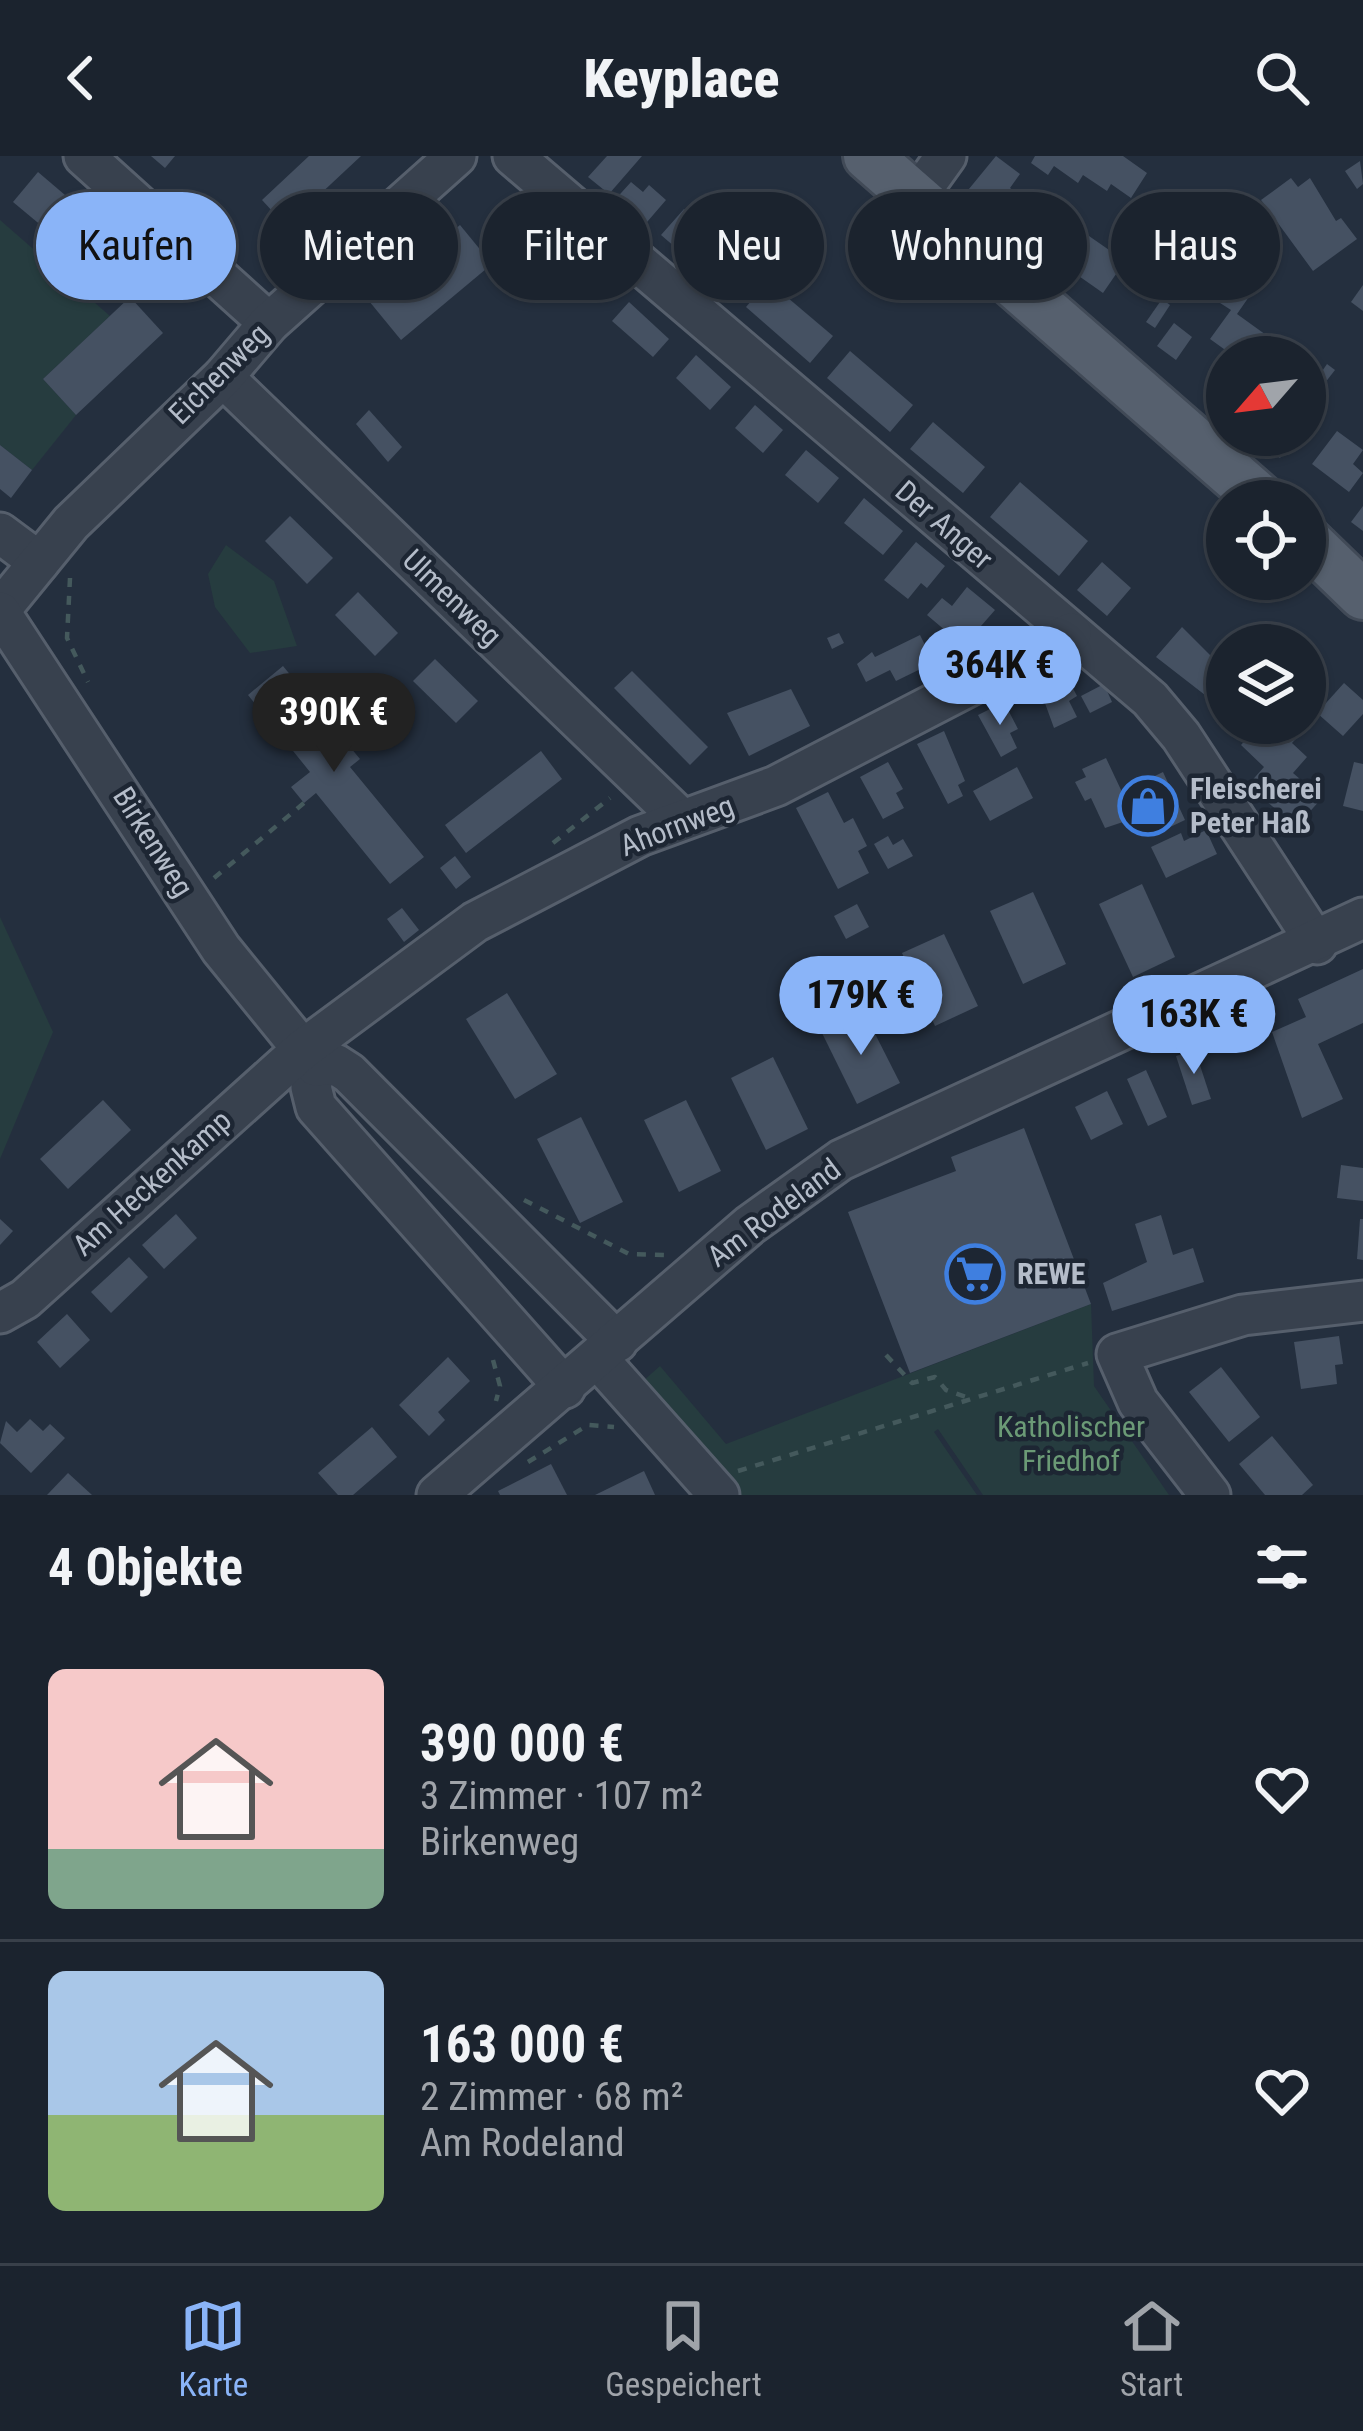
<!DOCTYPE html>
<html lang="de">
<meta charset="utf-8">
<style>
:root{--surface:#1b232e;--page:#282f3a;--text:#f1f3f6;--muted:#a0a4aa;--line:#39404a;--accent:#8ab4f8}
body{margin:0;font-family:"Roboto Condensed",sans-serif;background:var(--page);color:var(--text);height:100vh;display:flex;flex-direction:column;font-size:45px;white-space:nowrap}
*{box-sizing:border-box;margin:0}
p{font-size:39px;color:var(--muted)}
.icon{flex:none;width:66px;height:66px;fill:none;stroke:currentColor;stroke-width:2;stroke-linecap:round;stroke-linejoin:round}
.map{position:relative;height:1339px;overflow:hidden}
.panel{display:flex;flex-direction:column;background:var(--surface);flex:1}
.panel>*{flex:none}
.hud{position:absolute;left:36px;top:36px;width:1293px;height:108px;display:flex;gap:24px}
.needle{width:78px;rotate:242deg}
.fabs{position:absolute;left:1206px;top:180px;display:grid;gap:24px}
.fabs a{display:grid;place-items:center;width:120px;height:120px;border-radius:50%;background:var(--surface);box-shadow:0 3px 9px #0004,0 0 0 3px var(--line);font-size:60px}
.price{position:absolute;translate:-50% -102px;padding:0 27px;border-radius:42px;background:var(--accent);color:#111;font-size:39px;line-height:78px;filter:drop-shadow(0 3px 6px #0008)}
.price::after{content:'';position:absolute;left:50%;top:72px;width:36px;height:27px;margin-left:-18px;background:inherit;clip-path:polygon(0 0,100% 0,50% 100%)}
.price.on{background:#222;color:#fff}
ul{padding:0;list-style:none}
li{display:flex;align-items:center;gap:36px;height:300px;padding:0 48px}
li+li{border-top:3px solid var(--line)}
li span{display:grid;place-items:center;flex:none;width:336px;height:240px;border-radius:18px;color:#555}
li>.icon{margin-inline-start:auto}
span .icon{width:144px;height:144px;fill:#fffc;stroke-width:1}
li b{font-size:51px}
h2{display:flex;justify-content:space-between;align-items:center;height:144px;padding:0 48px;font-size:51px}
.tag{padding:0 42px;border-radius:54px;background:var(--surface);box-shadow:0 3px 9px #0004,0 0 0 3px var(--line);font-size:42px;line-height:108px}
.tag.on{background:var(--accent);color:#111}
header{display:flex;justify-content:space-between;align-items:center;height:156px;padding:0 48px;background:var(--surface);font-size:54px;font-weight:800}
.tab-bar{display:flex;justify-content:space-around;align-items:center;height:168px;border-top:3px solid var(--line);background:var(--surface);font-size:33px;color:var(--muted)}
.tab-bar a{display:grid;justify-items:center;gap:6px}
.tab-bar .on{color:var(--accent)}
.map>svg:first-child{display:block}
</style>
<header><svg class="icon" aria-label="back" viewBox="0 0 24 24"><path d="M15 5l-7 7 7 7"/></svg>Keyplace<svg class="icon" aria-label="search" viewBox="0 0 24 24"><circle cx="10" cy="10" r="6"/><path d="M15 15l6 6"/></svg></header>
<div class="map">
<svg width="1363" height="1339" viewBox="0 0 1363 1339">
<rect width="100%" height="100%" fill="#242f3e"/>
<g fill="#263c3f">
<path d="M0,64L110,160L43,223L76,259L32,314L0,289Z"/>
<path d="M226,389L274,425L297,490L250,497L215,451L208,418Z"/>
<path d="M0,761L53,876L0,1003Z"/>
<path d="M1091,1148L1094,1230L1169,1339H983L938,1273L934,1276L977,1339H734L634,1233L660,1210L726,1288Z"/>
</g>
<g fill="#455162">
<path d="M151,0H175L165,12Z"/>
<path d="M309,0H361L286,70L262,44Z"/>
<path d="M607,0H642L609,38L588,21Z"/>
<path d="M996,0L1020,18L1010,32L1048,60L1028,88L964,39Z"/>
<path d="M1035,0H1123L1147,17L1131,42L1111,28L1107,35L1083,19L1078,27L1054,10L1048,19L1031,7Z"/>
<path d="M1360,5L1363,28L1357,33L1345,15Z"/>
<path d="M38,16L92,62L67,91L13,46Z"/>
<path d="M1291,22L1298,31L1310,22L1336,65L1341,62L1357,83L1313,115L1261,44Z"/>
<path d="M631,26L643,36L649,29L666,44L641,73L612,47Z"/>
<path d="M713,36L736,56L716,80L748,108L726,135L661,79L684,53L692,60Z"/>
<path d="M460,69L492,108L401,184L369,145Z"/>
<path d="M1089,80L1125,105L1103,137L1066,111Z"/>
<path d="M115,82L158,121L143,138L100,99Z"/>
<path d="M569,93L598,119L578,143L548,118Z"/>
<path d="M1233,98L1240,103L1236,109L1260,125L1237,158L1273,184L1261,201H1235L1210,183L1231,154L1206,138Z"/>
<path d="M768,125L833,180L810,207L746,151Z"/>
<path d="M1363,129V155L1351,146Z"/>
<path d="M130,141L163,177L76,259L43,223Z"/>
<path d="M1162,143L1170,149L1155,172L1146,166Z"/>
<path d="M629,146L669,183L653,201L612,165Z"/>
<path d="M1174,167L1192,181L1176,204L1157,190Z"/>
<path d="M850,195L913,249L890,276L827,222Z"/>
<path d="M696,199L731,231L710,254L676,222Z"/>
<path d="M1327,208L1335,214L1321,232L1314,227Z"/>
<path d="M755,249L783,274L763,297L735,272Z"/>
<path d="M369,254L402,291L388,306L356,268Z"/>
<path d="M933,266L985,311L963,337L910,293Z"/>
<path d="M1337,275L1363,294L1353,308L1363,317L1349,336L1312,308Z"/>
<path d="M1256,279H1302L1305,281L1296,294L1289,289L1280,302L1253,283Z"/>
<path d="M0,289L32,314L11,342L0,333Z"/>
<path d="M806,294L839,322L818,347L785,319Z"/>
<path d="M1020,326L1088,385L1059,420L990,361Z"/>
<path d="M864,342L903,375L883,399L844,367Z"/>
<path d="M1363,350V375L1351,366Z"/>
<path d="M290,360L333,402L307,428L265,385Z"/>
<path d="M916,386L945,410L927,432L921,427L908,443L884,424Z"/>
<path d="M1102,406L1131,432L1107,460L1077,434Z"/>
<path d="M967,431L995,454L974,478L963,470L953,481L927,459L942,442L952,450Z"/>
<path d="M358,436L398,477L375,500L335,459Z"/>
<path d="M1182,471L1219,508L1213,516L1221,522L1205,539L1156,501Z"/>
<path d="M839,477L844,487L832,493L827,482Z"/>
<path d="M920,479L925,489L938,483L947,500L896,525L890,514L866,526L857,508L872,496L875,501Z"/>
<path d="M435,503L478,545L456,567L413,525Z"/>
<path d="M283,510L360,603L350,611L424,701L390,728L316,637L304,647L291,631L310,616L248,539Z"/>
<path d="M632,515L708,591L690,609L614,532Z"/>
<path d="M1064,515L1077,540L1069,545L1077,561L1054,572L1038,528Z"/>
<path d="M1344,527L1363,544V558L1343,580L1317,557Z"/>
<path d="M1104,528L1112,546L1090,557L1081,540Z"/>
<path d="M1227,529V561L1211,547Z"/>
<path d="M791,533L810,570L749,600L727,557Z"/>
<path d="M1004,546L1018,573L1010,577L1017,592L1001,601L978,559Z"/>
<path d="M1234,567H1299L1305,573L1292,587L1307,601L1293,617L1322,642L1296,671L1248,629L1264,611L1241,589L1249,580Z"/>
<path d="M944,575L965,625L958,629L963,640L948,648L917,588Z"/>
<path d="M541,595L562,623L466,697L445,669Z"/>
<path d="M1106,602L1122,636L1163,616L1185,664L1151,680L1141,660L1105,672L1091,642L1085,645L1075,626L1086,621L1082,613Z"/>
<path d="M888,606L903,633L896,637L904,652L883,663L860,621Z"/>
<path d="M1354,606L1363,608V655L1343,650Z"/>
<path d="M1017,611L1033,642L990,665L973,635Z"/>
<path d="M828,636L844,667L853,662L867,690L858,695L869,717L838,733L796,652Z"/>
<path d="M1206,674L1217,698L1166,722L1151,691L1181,677L1184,685Z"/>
<path d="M888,680L893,689L903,683L913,700L888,713L874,688Z"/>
<path d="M455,700L471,721L456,733L440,712Z"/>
<path d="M1142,728L1175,801L1133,821L1099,748Z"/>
<path d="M1033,736L1066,808L1023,828L990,755Z"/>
<path d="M857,748L869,771L846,783L834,760Z"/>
<path d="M402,752L419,774L404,786L387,763Z"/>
<path d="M944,778L978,850L935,870L902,797Z"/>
<path d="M1363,813V867L1318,888L1343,943L1302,962L1272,876L1306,861L1298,843Z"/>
<path d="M507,837L557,918L515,943L466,863Z"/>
<path d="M864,856L900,927L857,948L822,877Z"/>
<path d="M1195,894L1211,943L1192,949L1176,900Z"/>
<path d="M773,901L808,973L766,994L731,922Z"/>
<path d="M1146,914L1167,961L1148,970L1127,923Z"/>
<path d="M1107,935L1123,968L1091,984L1075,951Z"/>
<path d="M103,944L131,974L68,1033L40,1003Z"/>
<path d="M686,944L721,1015L679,1036L644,964Z"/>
<path d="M581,961L623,1046L580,1067L537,983Z"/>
<path d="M1024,972L1091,1148L910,1217L848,1056L956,1015L951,1001Z"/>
<path d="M1341,1009L1363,1012V1045L1337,1042Z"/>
<path d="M176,1058L197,1082L164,1113L142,1089Z"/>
<path d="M1161,1059L1173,1099L1193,1092L1204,1126L1112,1155L1103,1127L1147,1106L1135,1068Z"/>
<path d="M0,1063L13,1075L0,1089Z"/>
<path d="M1360,1063H1363V1104L1357,1103Z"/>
<path d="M129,1101L148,1121L111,1157L91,1136Z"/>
<path d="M67,1158L90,1184L60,1212L37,1186Z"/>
<path d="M1339,1180L1343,1208L1335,1209L1337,1228L1301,1233L1294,1186Z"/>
<path d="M448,1201L470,1225L438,1256L445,1264L429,1280L399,1249Z"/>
<path d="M1221,1211L1260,1261L1229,1286L1189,1236Z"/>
<path d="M30,1263L43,1275L50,1268L65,1282L31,1317L0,1287L6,1265L17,1276Z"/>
<path d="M372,1271L397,1301L353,1339H338L318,1317Z"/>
<path d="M1272,1280L1313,1329L1302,1339H1265L1239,1308Z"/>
<path d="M551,1308L567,1339H500L498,1335Z"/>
<path d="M644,1315L655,1339H595Z"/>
<path d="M68,1317L92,1339H47Z"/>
</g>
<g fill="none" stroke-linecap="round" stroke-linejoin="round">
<defs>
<g id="minor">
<path d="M84,0L269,167"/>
<path d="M513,0L1150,543L1181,580L1317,788"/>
<path d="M918,39L946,0"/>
<path d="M223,221L681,663"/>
<path d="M0,377L39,406"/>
<path d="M0,454L71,367L223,221L269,167L456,0"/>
<path d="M0,456L221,793L316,910"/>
<path d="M316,910L311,931L316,951L565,1232"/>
<path d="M316,910L335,908L349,917L617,1186"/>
<path d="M0,1157L25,1143L302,894L475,766L640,680L776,630L1071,477"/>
<path d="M598,1203L719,1339"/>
<path d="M437,1339L750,1069L841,1004L1363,762"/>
<path d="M1210,1339L1138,1246L1117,1198L1243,1159L1363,1145"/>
</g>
<g id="major">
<path d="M868,0L1263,345"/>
<path d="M1305,383L1363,439"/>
</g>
</defs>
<use href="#minor" stroke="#565f6c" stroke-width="45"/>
<use href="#major" stroke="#414a57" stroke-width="54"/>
<g stroke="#44595c" stroke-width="4.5" stroke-dasharray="9 9" stroke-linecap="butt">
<path d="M70,422L67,482L88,526"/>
<path d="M553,687L610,642"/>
<path d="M214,722L304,647"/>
<path d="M524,1044L629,1098L667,1099"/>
<path d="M886,1199L912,1227L935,1221L946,1234L972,1243"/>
<path d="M493,1204L500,1230L496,1245"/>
<path d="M528,1306L588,1269L614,1271"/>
<path d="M738,1315L1088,1207"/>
</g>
<use href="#minor" stroke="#38414e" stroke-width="39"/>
<use href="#major" stroke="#56606e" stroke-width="48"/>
</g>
<defs>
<symbol id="shop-ring" viewBox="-11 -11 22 22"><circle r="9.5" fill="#1d2633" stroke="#3f7fe0" stroke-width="1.5"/><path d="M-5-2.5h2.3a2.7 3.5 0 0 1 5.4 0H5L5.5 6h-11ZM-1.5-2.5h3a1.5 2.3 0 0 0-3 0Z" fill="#3f7fe0"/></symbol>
<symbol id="supermarket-ring" viewBox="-11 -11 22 22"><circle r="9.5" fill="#1d2633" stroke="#3f7fe0" stroke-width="1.5"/><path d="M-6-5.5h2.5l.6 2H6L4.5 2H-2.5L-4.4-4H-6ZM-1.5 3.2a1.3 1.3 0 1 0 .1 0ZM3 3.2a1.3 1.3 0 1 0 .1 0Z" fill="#3f7fe0"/></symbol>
</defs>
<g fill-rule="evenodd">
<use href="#shop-ring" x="1115" y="617" width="66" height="66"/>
<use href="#supermarket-ring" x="942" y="1085" width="66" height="66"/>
</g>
<g text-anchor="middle" stroke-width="9" stroke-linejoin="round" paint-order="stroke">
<g font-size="30" fill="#b4bcc9" stroke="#1d2633">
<text transform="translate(219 218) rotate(-45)" y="10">Eichenweg</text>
<text transform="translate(944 369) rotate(41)" y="10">Der Anger</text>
<text transform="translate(452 442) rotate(44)" y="10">Ulmenweg</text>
<text transform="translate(677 670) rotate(-21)" y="10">Ahornweg</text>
<text transform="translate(153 686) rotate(58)" y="10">Birkenweg</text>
<text transform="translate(152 1027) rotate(-42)" y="10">Am Heckenkamp</text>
<text transform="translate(774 1057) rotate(-37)" y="10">Am Rodeland</text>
</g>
<g font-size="30" font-weight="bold" fill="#b4bcc9" stroke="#1d2633" text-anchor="start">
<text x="1190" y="643">Fleischerei<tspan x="1190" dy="34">Peter Haß</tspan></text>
<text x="1017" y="1128">REWE</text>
</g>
<g font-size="30" fill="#6b9a76" stroke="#1d2633">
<text x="1071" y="1281">Katholischer<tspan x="1071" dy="34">Friedhof</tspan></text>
</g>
</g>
</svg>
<div class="fabs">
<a><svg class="needle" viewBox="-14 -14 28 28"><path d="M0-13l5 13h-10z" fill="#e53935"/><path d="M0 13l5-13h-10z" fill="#a0a4aa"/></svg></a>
<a><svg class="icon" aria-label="locate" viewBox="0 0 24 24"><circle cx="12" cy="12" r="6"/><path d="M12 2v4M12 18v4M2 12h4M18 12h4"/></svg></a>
<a><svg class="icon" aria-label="layers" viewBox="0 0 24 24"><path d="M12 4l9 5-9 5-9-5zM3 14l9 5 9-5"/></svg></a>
</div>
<b class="price" style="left:1000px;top:572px">364K €</b>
<b class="price on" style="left:334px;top:619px">390K €</b>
<b class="price" style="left:861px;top:902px">179K €</b>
<b class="price" style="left:1194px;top:921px">163K €</b>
<div class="hud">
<a class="tag on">Kaufen</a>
<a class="tag">Mieten</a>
<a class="tag">Filter</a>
<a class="tag">Neu</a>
<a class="tag">Wohnung</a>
<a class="tag">Haus</a>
</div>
</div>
<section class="panel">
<h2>4 Objekte<svg class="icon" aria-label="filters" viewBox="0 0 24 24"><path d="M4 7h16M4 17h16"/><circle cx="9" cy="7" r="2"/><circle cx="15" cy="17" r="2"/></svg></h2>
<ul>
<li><span style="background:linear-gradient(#f6c9c9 75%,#7fa58c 0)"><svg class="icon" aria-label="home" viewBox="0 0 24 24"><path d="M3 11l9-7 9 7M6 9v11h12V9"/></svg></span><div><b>390 000 €</b><p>3 Zimmer · 107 m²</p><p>Birkenweg</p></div><svg class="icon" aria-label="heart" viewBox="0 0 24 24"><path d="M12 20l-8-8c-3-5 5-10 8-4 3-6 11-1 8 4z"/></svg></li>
<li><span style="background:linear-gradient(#a9c7e8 60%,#8fb573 0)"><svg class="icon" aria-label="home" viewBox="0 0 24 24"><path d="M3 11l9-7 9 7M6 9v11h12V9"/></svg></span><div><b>163 000 €</b><p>2 Zimmer · 68 m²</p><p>Am Rodeland</p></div><svg class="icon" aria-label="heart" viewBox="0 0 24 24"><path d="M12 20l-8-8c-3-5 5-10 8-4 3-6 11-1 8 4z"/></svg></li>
</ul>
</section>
<nav class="tab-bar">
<a class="on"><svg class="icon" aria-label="map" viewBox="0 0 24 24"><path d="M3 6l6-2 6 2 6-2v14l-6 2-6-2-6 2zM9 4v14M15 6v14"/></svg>Karte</a>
<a><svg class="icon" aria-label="saved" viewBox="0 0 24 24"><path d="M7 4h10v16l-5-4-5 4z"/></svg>Gespeichert</a>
<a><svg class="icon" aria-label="home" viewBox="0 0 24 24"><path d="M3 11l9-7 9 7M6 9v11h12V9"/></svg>Start</a>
</nav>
